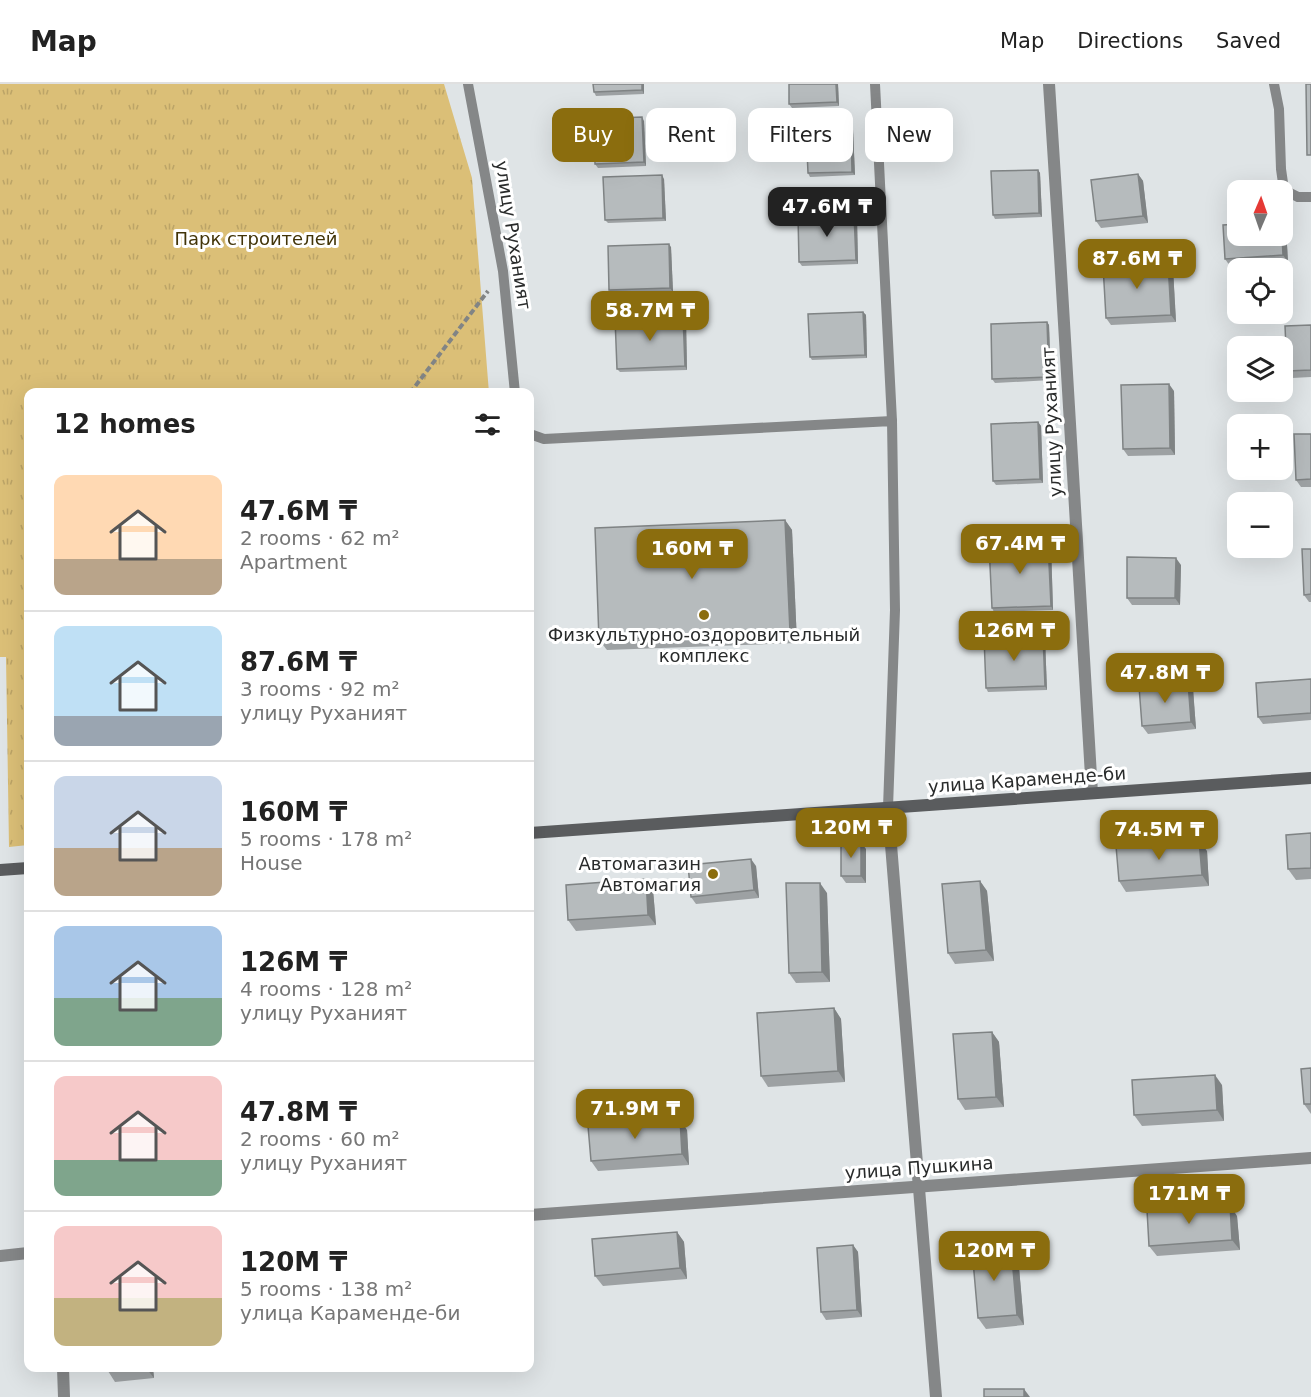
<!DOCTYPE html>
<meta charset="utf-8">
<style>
:root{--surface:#fff;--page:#f2f2f2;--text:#222;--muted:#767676;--line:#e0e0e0;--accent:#8b6d0e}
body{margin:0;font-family:"DejaVu Sans",sans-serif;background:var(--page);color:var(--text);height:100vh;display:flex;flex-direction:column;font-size:22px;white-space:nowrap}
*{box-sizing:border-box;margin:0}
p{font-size:20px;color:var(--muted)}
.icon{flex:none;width:33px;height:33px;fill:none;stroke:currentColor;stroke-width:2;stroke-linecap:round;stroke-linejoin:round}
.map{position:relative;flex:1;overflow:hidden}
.panel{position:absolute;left:24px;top:304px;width:510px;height:984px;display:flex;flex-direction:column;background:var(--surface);border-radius:12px;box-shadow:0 6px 24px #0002}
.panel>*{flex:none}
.guide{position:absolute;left:552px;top:24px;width:570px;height:54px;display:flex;gap:12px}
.needle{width:39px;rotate:2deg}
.fabs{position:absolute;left:1227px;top:96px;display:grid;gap:12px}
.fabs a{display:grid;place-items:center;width:66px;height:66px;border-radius:12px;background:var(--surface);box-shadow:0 6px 24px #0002;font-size:30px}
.price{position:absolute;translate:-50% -51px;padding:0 14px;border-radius:12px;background:var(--accent);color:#fff;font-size:20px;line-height:39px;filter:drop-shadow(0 2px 3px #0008)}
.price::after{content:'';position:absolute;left:50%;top:36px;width:18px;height:14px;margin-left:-9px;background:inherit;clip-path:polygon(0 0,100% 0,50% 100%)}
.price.selected{background:#222;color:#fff}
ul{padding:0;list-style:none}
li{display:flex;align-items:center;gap:18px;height:150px;padding:0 30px}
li+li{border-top:2px solid var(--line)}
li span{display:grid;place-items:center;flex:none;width:168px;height:120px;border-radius:12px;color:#555}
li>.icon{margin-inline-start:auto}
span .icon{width:72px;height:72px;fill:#fffc;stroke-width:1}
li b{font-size:26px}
h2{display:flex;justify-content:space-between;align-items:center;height:72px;padding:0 30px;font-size:26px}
.tag{padding:0 21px;border-radius:12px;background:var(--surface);box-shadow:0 6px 24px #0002;font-size:21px;line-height:54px}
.tag.selected{background:var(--accent);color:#fff}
header{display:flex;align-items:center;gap:36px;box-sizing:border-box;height:84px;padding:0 30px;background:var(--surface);border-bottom:2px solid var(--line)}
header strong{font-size:28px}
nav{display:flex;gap:33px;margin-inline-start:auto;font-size:21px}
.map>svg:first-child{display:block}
</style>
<header>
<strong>Map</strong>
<nav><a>Map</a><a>Directions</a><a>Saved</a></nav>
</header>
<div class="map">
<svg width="1311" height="1313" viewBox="0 0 1311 1313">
<defs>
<pattern id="park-tufts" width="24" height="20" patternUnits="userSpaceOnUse" patternTransform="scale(1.5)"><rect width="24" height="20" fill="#dbbf77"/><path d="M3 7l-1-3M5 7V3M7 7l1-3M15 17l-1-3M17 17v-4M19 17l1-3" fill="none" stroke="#bca467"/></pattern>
</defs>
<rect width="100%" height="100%" fill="#dfe4e6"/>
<path fill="url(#park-tufts)" d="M0,0H444L472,94L489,309H28V761L9,763L6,573H0Z"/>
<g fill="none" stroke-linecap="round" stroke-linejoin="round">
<path stroke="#818485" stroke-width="4" stroke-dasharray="6 3" stroke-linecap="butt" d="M410,309L488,207"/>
<g stroke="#858788" stroke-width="10">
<path d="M468,0L503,187L515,309"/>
<path d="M875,0L892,337"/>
<path d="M1274,0L1279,25L1281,85L1284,106L1298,113H1311"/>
<path d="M530,350L544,355L892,337L895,526L888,724"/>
</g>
<g stroke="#858788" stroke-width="12">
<path d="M1049,0L1060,172L1092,709"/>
<path d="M888,724L936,1313"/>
<path d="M530,1131L1311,1074"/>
<path d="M0,1172L28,1169"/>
<path d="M63,1284L64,1313"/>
</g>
<g stroke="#5a5c5e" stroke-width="12">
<path d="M530,749L1311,694"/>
<path d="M0,786L28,784"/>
</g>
</g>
<g fill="#9da1a3">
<path d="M593,0H644V10L596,12L594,8Z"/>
<path d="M789,0H838L839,22L792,24L789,20Z"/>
<path d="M644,37L646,82L598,84L595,80Z"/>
<path d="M851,42L853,46L855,91L810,93L808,89Z"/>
<path d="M1038,86L1040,89L1042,133L995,135L993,131Z"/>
<path d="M1138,90L1143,97L1148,139L1101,144L1096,137Z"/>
<path d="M664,95L666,137L608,139L605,136Z"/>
<path d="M854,130L857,134L858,180L802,182L799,178Z"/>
<path d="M1282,139L1286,144L1288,178L1230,182L1225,175L1282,152Z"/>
<path d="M671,163L673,208L612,210L609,206Z"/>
<path d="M1173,185L1176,238L1111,241L1106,234Z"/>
<path d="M863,228L866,231L867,274L812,276L810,273Z"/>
<path d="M683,232L686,236L687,286L620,288L617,285Z"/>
<path d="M1047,238L1049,241L1051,296L995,299L992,295Z"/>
<path d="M1311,241V293L1292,294L1287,287Z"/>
<path d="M1174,307L1175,371L1128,372L1123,365Z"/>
<path d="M1038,338L1041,342L1043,399L996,401L993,397Z"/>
<path d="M1311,350V403H1301L1296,396Z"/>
<path d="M785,436L792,446L797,559L607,566L599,556Z"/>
<path d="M1048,458L1051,461L1053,526L994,528L992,524Z"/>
<path d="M1311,465V518H1309L1304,511Z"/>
<path d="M1181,481L1180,521H1132L1127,514Z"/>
<path d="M1043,551L1045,555L1047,606L988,608L986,604Z"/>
<path d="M1311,595V636L1263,640L1258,633Z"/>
<path d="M1193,605L1196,645L1148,650L1142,642Z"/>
<path d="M1311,749V795L1296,796L1288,785Z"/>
<path d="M866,765V799H846L841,792Z"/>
<path d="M1207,767L1209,802L1126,808L1119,797Z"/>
<path d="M756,782L759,814L696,820L691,813Z"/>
<path d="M646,795L653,806L656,841L576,847L568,836Z"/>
<path d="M980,797L987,807L994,877L955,880L948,869Z"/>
<path d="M827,809L830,898L796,899L789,889Z"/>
<path d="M834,924L841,935L845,998L768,1003L761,992Z"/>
<path d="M992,948L999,958L1004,1023L965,1026L958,1015Z"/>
<path d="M1311,984V1030L1304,1020Z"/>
<path d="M1222,1001L1224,1037L1142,1042L1134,1031Z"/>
<path d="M687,1046L689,1081L598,1087L591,1077Z"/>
<path d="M1237,1132L1240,1166L1157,1172L1149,1162Z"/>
<path d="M677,1148L684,1158L687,1195L603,1202L595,1192Z"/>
<path d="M853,1161L858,1168L862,1233L826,1236L821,1228Z"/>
<path d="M1011,1162L1018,1172L1024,1241L986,1245L978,1234Z"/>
<path d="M108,1284H153L154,1294L115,1298L108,1287Z"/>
</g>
<g fill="#7f8384">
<path d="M642,0H644V10L642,6Z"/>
<path d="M836,0H838L839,22L837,18Z"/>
<path d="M642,33L644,37L646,82L644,78Z"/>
<path d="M851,42L853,46L855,91L852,88Z"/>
<path d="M1038,86L1040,89L1042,133L1039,129Z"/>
<path d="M1138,90L1143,97L1148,139L1143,132Z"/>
<path d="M662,91L664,95L666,137L663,134Z"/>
<path d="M854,130L857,134L858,180L856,176Z"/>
<path d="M1282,139L1286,144L1288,178L1283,171Z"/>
<path d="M669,160L671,163L673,208L670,204Z"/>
<path d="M1168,178L1173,185L1176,238L1171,231Z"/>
<path d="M863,228L866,231L867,274L865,271Z"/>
<path d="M683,232L686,236L687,286L685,282Z"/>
<path d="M1047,238L1049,241L1051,296L1049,293Z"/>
<path d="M1169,300L1174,307L1175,371L1170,364Z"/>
<path d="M1038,338L1041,342L1043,399L1040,395Z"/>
<path d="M785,436L792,446L797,559L790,548Z"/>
<path d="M1048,458L1051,461L1053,526L1051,522Z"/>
<path d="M1176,474L1181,481L1180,521L1175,514Z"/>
<path d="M1043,551L1045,555L1047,606L1045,602Z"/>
<path d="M1188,598L1193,605L1196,645L1191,638Z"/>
<path d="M1199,756L1207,767L1209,802L1202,791Z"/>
<path d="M861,758L866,765V799L861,792Z"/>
<path d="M751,775L756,782L759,814L754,806Z"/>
<path d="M646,795L653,806L656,841L648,831Z"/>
<path d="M980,797L987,807L994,877L986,866Z"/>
<path d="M820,799L827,809L830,898L822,888Z"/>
<path d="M834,924L841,935L845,998L838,987Z"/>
<path d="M992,948L999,958L1004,1023L996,1013Z"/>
<path d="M1215,991L1222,1001L1224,1037L1217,1026Z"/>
<path d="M680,1035L687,1046L689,1081L682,1070Z"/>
<path d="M1230,1121L1237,1132L1240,1166L1232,1156Z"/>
<path d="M677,1148L684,1158L687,1195L680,1184Z"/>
<path d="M853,1161L858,1168L862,1233L857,1226Z"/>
<path d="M1011,1162L1018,1172L1024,1241L1017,1231Z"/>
<path d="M146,1284H153L154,1294Z"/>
<path d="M1024,1305L1030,1313H1024Z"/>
</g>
<g fill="#b6bbbd" stroke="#7f8384" stroke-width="1.5">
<path d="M593,0H642V6L594,8Z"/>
<path d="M789,0H836L837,18L789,20Z"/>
<path d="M1306,0H1311V71H1307Z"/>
<path d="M642,33L644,78L595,80L594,35Z"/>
<path d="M851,42L852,88L808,89L806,44Z"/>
<path d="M1038,86L1039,129L993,131L991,87Z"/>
<path d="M1138,90L1143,132L1096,137L1091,96Z"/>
<path d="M662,91L663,134L605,136L603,93Z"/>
<path d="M854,130L856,176L799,178L798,132Z"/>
<path d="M1238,140V152H1282L1283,171L1225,175L1223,141Z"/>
<path d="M669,160L670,204L609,206L608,162Z"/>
<path d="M1168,178L1171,231L1106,234L1103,181Z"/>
<path d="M863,228L865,271L810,273L808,230Z"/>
<path d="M683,232L685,282L617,285L615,234Z"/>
<path d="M1047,238L1049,293L992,295L991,240Z"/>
<path d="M1311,241V286L1287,287L1285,242Z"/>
<path d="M1169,300L1170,364L1123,365L1121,301Z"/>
<path d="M1038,338L1040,395L993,397L991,340Z"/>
<path d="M1294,350H1311V395L1296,396Z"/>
<path d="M785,436L790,548L599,556L595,444Z"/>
<path d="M1048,458L1051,522L992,524L989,460Z"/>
<path d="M1302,465H1311V510L1304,511Z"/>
<path d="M1127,473L1176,474L1175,514H1127Z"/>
<path d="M1043,551L1045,602L986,604L984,553Z"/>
<path d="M1311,595V629L1258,633L1256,599Z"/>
<path d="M1188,598L1191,638L1142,642L1139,602Z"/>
<path d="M1311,749V784L1288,785L1286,751Z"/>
<path d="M1199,756L1202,791L1119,797L1116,762Z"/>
<path d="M841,757L861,758V792H841Z"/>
<path d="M751,775L754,806L691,813L688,781Z"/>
<path d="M646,795L648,831L568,836L566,801Z"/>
<path d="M980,797L986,866L948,869L942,800Z"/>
<path d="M786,799H820L822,888L789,889Z"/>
<path d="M834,924L838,987L761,992L757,929Z"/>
<path d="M992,948L996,1013L958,1015L953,950Z"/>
<path d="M1311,984V1020H1304L1301,985Z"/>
<path d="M1215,991L1217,1026L1134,1031L1132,996Z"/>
<path d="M680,1035L682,1070L591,1077L588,1042Z"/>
<path d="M1230,1121L1232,1156L1149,1162L1147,1126Z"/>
<path d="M677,1148L680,1184L595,1192L592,1155Z"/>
<path d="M853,1161L857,1226L821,1228L817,1164Z"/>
<path d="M1011,1162L1017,1231L978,1234L972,1165Z"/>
<path d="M108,1284H142L108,1287Z"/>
<rect x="984" y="1305" width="40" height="8"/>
</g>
<g fill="#8b6d0e" stroke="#fff" stroke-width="2">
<circle cx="704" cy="531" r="6"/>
<circle cx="713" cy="790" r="6"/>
</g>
<g text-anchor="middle" stroke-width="6" stroke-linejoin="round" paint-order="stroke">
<g font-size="18" fill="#292b2b" stroke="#fff">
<text transform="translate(513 151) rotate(81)" y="6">улицу Руханият</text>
<text transform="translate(1052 338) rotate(-93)" y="6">улицу Руханият</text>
<text transform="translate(1027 696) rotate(-4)" y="6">улица Караменде-би</text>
<text transform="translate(919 1084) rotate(-4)" y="6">улица Пушкина</text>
</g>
<g font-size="18" fill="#423408" stroke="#fff">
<text x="256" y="161">Парк строителей</text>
</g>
<g font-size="18" fill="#292b2b" stroke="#fff">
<text x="704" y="557">Физкультурно-оздоровительный<tspan x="704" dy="21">комплекс</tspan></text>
<text x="701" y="786" text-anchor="end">Автомагазин<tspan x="701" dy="21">Автомагия</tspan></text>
</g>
</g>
</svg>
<div class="fabs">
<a><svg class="needle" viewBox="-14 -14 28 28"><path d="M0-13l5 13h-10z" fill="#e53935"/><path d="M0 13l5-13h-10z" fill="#767676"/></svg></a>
<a><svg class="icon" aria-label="locate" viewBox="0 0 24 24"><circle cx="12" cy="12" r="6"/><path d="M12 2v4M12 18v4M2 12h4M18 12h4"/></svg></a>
<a><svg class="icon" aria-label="layers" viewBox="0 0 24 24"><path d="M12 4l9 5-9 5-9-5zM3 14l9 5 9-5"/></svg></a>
<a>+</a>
<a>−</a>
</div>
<b class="price selected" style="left:827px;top:154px">47.6M ₸</b>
<b class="price" style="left:1137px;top:206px">87.6M ₸</b>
<b class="price" style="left:650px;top:258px">58.7M ₸</b>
<b class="price" style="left:1020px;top:491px">67.4M ₸</b>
<b class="price" style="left:692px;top:496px">160M ₸</b>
<b class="price" style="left:1014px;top:578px">126M ₸</b>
<b class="price" style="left:1165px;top:620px">47.8M ₸</b>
<b class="price" style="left:851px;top:775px">120M ₸</b>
<b class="price" style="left:1159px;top:777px">74.5M ₸</b>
<b class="price" style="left:635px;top:1056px">71.9M ₸</b>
<b class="price" style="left:1189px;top:1141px">171M ₸</b>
<b class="price" style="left:994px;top:1198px">120M ₸</b>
<div class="guide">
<a class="tag selected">Buy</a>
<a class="tag">Rent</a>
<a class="tag">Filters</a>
<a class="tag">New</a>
</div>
<section class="panel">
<h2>12 homes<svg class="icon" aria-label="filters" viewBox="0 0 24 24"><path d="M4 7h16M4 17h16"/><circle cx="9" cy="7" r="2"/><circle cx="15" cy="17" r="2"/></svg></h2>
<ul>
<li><span style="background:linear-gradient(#ffd9b3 70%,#b9a48a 0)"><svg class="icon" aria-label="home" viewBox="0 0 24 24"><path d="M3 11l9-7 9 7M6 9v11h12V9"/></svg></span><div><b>47.6M ₸</b><p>2 rooms · 62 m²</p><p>Apartment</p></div></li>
<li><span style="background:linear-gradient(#bfe0f5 75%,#9aa5b1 0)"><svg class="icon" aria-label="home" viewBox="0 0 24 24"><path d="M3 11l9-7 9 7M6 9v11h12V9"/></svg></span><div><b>87.6M ₸</b><p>3 rooms · 92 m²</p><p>улицу Руханият</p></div></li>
<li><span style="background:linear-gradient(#c9d6e8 60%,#b9a48a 0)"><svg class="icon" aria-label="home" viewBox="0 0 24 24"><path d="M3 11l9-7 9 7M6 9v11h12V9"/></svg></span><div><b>160M ₸</b><p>5 rooms · 178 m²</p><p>House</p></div></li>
<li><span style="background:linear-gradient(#a9c7e8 60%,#7fa58c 0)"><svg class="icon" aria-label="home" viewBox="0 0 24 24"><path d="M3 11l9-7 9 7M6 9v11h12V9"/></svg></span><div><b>126M ₸</b><p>4 rooms · 128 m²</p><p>улицу Руханият</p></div></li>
<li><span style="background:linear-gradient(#f6c9c9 70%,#7fa58c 0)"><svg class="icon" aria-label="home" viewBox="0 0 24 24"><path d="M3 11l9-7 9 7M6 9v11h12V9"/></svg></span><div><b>47.8M ₸</b><p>2 rooms · 60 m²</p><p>улицу Руханият</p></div></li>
<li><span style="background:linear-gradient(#f6c9c9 60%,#c2b280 0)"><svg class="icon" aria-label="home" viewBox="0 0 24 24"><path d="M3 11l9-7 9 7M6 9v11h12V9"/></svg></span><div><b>120M ₸</b><p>5 rooms · 138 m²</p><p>улица Караменде-би</p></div></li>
</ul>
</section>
</div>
